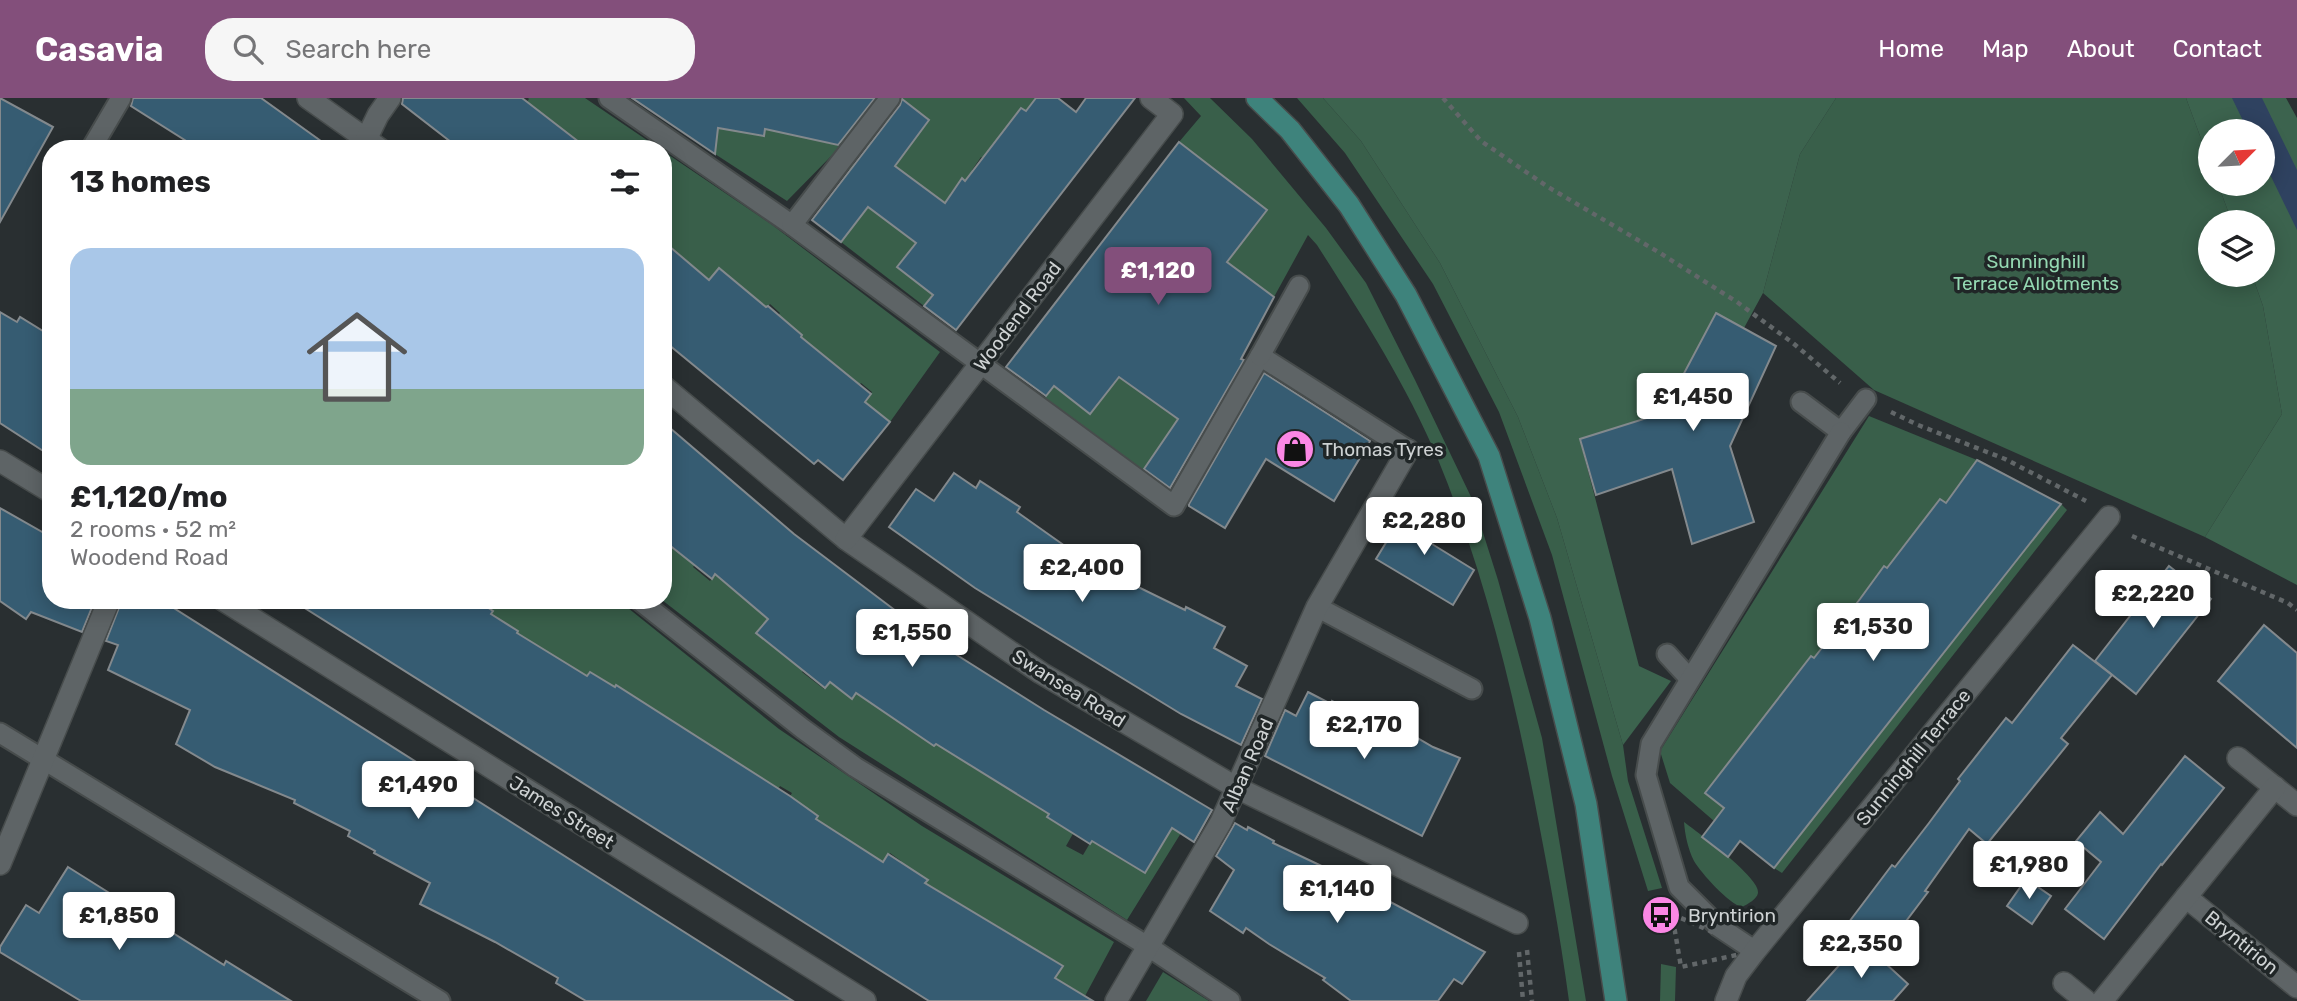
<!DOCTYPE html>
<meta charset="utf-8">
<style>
:root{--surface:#fff;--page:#f6f6f6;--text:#202124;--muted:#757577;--accent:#834f7b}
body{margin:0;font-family:Rubik,sans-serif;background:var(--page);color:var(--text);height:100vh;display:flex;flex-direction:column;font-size:26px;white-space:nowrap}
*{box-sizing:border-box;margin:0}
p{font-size:23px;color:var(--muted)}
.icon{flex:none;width:38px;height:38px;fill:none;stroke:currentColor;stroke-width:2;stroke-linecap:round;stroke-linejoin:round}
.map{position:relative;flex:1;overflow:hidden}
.side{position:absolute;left:42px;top:42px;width:630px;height:469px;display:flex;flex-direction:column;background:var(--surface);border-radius:28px;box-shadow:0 4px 18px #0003}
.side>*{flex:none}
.needle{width:46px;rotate:66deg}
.tools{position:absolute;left:2198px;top:21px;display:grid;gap:14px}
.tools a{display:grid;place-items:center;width:77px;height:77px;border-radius:50%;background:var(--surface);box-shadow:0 4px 18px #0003;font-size:35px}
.price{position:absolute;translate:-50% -60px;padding:0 16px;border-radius:7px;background:#fff;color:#222;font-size:23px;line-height:46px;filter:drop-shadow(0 2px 4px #0008)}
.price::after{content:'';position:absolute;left:50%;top:42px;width:21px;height:16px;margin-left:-10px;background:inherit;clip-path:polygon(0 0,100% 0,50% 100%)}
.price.current{background:var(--accent);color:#fff}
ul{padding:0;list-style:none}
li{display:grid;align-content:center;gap:14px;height:371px;padding:0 28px}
li span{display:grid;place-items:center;height:217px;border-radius:21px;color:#555}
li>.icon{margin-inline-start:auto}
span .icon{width:126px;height:126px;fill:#fffc;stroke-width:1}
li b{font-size:30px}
h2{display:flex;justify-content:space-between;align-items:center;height:84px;padding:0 28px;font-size:30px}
header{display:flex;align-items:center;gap:42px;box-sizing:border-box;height:98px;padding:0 35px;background:var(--accent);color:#fff}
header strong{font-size:33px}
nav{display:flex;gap:38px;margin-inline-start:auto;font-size:24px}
.search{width:490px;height:63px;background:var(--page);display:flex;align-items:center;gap:18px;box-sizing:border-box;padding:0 24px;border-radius:28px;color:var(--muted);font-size:26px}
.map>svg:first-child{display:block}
</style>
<header>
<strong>Casavia</strong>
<div class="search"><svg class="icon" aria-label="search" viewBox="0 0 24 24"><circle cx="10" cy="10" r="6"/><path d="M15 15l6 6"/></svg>Search here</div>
<nav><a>Home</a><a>Map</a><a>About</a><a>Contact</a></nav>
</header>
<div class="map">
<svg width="2297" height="903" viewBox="0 0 2297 903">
<rect width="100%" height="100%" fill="#292f31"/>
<g fill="#395f4a">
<path d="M528,0H585L660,51H589L585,48L582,51L495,42L529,1Z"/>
<path d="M770,0L827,6L819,43L840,48L851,0H876L841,48L787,103L715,56L718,30L764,37Z"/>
<path d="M901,0H1036L1032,6L1055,36L1021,10L1011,23L1047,51L1020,88L981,59L972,72L1007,99L1000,109L962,80L950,96L987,124L919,128L910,141L946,168L941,175L910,153L897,169L933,197L924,208L841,144L860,120L845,107L863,83L847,70L852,65L882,88L895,71L865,47L868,42L896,63L910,44L883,23L889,15L918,37L929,22Z"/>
<path d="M1184,0H1210L1252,41L1326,130L1366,185L1415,282L1473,403L1498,482L1542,640L1586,903H1569C1560,835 1547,767 1534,700C1511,584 1482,468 1437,359C1405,284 1361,216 1317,147L1308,137L1274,199L1250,181L1167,314L1197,334L1160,348L1143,372L1044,300L1054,288L1090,316L1112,288L1088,255L1124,283L1267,112L1179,44L1201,18Z"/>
<path d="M1297,0H1323L1361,43L1440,165L1518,319L1557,420L1623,647L1628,683L1662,790L1648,793L1612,678L1552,457L1499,314L1433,186L1345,55Z"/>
<path d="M1836,0H2186L2210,65V86H2218L2232,124H2210V177H2252L2263,208L2282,316L2205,439L1874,292L1763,195L1800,56Z"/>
<path d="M663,53L771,126L940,254L890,324L865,304L872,294L861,285L833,320L825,258L814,249L773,272L802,237L749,252L780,215L770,206L738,244L719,171L691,204L663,144Z"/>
<path d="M1869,318L1977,362L1958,388L1988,417L1979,430L1940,401L1903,449L1931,503L1884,468L1860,501L1904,535L1750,731L1714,723L1670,685L1660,653Z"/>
<path d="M2061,406L2067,412L1782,775L1774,770Z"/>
<path d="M663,428L671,449L689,462L727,428L693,469L710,483L742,442L744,500L761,516L790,481L796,486L757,535L773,549L841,520L802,574L824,591L866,535L852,601L889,551L930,584L902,627L934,648L963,604L973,662L970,668L990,680L1015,639L1025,702L1042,712L1064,675L1071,680L1047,719L1067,731L1095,697L1066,748L1083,757L1109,713L1127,764L1145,775L1172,730L1181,735L1127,822L839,639L662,502Z"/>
<path d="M461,502H618L779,631L922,728L1114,844L1085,898L1071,889L1062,903H1040L1063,868L1049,859L1023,903L980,882L1008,835L996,827L897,831L927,782L868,814L901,763L890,755L856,807L841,737L831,730L760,747L792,695L780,688L749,739L738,665L616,588L587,635L600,580L589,574L562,619L571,568L558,560L505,583L518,533Z"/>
<path d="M1684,724C1697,734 1761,780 1758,795C1757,801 1748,806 1742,809C1729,806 1701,775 1694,763C1688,751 1685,737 1684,724Z"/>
<path d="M1661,866L1676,869L1675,903H1660Z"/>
<path d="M1163,874L1209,903H1146Z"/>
</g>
<g fill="#3c634e">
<path d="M1323,0H1836L1800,56L1763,195L1744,230L1716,215L1663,315L1580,342L1639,568L1671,583L1623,647L1557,420L1518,319L1440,165L1361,43Z"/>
<path d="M2186,0H2286L2297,20V487L2205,439L2282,316L2263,208L2252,177H2263V124H2232L2218,86H2263V33H2210V65Z"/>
</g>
<path fill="#2f4260" d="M2232,0H2262L2297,72V132L2263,62V33H2248Z"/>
<g fill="#365c72" stroke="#83898d" stroke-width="2">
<path d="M0,0L53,29L0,124Z"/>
<path d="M133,0H261L332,51H199L131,8Z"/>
<path d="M403,0H522L588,51H460L402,6Z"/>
<path d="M632,0H875L838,47L765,31L764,38L718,30L715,56Z"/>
<path d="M1036,0H1058L1076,14L1086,0H1135L956,232L924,208L933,197L897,169L916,145L868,109L841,144L812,122L900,7L902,1L929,22L895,68L945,105L962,80L965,83L1021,10L1026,13Z"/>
<path d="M1179,44L1267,112L1227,164L1274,199L1241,261L1244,262L1170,390L1144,371L1178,321L1119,279L1090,316L1054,288L1046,298L1006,269Z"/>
<path d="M663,143L709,182L719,170L766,209L768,208L802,237L801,239L871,296L865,304L890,324L843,382L818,362L814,366L663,242Z"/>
<path d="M0,214L17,224L20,219L51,238V358L0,325Z"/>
<path d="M1716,215L1776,248L1730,348L1754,424L1692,446L1672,371L1596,397L1580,341L1663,315Z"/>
<path d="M1264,275L1370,343L1334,403L1266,361L1225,430L1189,408V406Z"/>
<path d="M663,324L794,436L941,547L1044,612L1212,712L1194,744L1172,730L1145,775L1092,743L1090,746L1047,719L1049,716L936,646L934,648L856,595L852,601L830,584L825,590L756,535L768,521L715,476L712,481L663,442Z"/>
<path d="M1977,362L2061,406L1774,770L1740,743L1728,759L1702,739L1724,710L1705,695L1811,558L1814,560L1860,501L1884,468L1887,470L1940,401L1946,405Z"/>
<path d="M954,375L976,390L980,383L1020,409L1017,414L1089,465L1185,512L1186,509L1225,529L1214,550L1247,568L1236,588L1262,601L1241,647L1181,616L975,490L889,429L916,391L934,403Z"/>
<path d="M1409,407L1443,428L1432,446L1474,472L1453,507L1376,461Z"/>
<path d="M0,410L51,439V502H95L82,534L31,514L26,521L0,503Z"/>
<path d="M2169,468L2211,501L2136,596L2095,563Z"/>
<path d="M122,502H161L793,903H586L556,885L558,880L495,844L420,806L430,785L374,755L375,753L348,738L350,733L294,705L295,702L215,669L176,646L190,612L108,572L118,547L106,543Z"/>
<path d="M292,502H476L493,513L491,516L518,533L517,535L587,578L590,574L615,589L616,587L790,698L818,718L816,721L883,764L888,756L928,782L925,785L1063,868L1055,880L1093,903H929Z"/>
<path d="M2264,527L2297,555V650L2218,583Z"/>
<path d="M2073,547L2112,577L2061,640L2068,646L1987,746L1969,731L1925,793L1928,794L1882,855L1846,828L1892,767L1895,769L1929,725L1960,683L1958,681L2006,620L2012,625Z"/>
<path d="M1308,594L1331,606L1332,603L1363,620L1364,617L1392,633L1395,627L1433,649L1460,660L1422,738L1265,658L1285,612L1296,618Z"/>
<path d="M2185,658L2224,690L2162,767L2161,766L2104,841L2065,811L2101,764L2076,743L2100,714L2123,736Z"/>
<path d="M1235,725L1247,732L1248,729L1274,743L1273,745L1330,772L1485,854L1462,886L1454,881L1438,903H1351L1323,882L1325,880L1269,846L1246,830L1243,835L1210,813L1234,772L1216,758Z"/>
<path d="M68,769L224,867L226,863L291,903H81L0,854V849L26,807L39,815Z"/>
<path d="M2026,781L2051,798L2032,826L2007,808Z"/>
<path d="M1861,843L1908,886L1893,903H1807Z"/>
</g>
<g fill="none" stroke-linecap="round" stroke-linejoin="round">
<defs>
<g id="lane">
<path d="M609,0L792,127L1174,408L1260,258L1408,352"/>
<path d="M91,51L121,0"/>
<path d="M792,127L890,0"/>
<path d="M1260,258L1299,188"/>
<path d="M1801,304L1841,334L1866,301"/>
<path d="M639,502L803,631L855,669L1149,849L1230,903"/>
<path d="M1317,509L1472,591"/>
<path d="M1667,556L1690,581"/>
<path d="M0,635L440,903"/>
<path d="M1755,853L1719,829L1679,789L1646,677L1651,646L1841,334"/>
</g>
<g id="street">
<path d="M308,0L380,51"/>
<path d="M362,50L378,17L390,0"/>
<path d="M663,288L846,441L1041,575L1237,690L1517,825"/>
<path d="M0,363L51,394"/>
<path d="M846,441L1172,16L1151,0"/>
<path d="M223,502L865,903"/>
<path d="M2238,660L2297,707"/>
<path d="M0,766L109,502"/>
<path d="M2186,799L2297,889"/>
<path d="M2064,885L2086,903"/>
<path d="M1116,903L1221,724L1317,509L1408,352"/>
<path d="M1726,903L1736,878L1755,853L2109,419"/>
<path d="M2102,903L2275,689"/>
</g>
<path id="primary" d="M1257,0L1290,32L1349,107L1406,197L1489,358L1540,520L1586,706L1616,903"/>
</defs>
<use href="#lane" stroke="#474c4c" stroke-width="23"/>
<use href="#street" stroke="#474c4c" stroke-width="24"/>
<use href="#primary" stroke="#474c4c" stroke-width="24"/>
<g stroke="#626769" stroke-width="4.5" stroke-dasharray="5 5" stroke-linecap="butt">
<path d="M1443,0L1481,43L1548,89L1660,155L1737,204L1793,245L1840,285"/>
<path d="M1891,314L1918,327L2005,361L2086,403"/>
<path d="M2132,438L2288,505L2297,512"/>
<path d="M1672,816L1755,853L1681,869Z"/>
<path d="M1527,852L1532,903"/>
<path d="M1519,854L1523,903"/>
</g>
<use href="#lane" stroke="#5e6466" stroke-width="19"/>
<use href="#street" stroke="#5e6466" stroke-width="21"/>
<use href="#primary" stroke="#3e837c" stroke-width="21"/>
</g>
<defs>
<symbol id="shop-disc" viewBox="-11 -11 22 22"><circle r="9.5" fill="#fb87e5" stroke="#202627"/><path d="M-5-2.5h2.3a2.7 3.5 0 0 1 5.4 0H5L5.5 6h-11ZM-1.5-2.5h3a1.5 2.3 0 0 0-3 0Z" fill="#111"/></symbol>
<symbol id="bus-disc" viewBox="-11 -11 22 22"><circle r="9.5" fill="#fb87e5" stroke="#202627"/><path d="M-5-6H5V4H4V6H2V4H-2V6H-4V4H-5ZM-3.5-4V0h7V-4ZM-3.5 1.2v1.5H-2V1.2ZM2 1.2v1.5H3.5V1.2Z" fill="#111"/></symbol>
</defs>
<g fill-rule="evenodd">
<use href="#shop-disc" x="1273" y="329" width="44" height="44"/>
<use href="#bus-disc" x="1639" y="795" width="44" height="44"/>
</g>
<g text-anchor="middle" stroke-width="7" stroke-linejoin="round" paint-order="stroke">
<g font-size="19" fill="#94d8b2" stroke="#202627">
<text x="2036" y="170">Sunninghill<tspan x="2036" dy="22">Terrace Allotments</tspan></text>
</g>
<g font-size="19" fill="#ced2d3" stroke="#202627">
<text transform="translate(1017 218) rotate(-53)" y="7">Woodend Road</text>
<text transform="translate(1069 590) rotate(32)" y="7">Swansea Road</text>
<text transform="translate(1913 659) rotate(-51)" y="7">Sunninghill Terrace</text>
<text transform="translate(1247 667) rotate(-66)" y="7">Alban Road</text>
<text transform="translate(562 714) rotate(32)" y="7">James Street</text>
<text transform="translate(2242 844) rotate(39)" y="7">Bryntirion</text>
</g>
<g font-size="19" fill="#ced2d3" stroke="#202627" text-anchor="start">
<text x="1322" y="358">Thomas Tyres</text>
<text x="1688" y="824">Bryntirion</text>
</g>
</g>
</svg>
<div class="tools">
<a><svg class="needle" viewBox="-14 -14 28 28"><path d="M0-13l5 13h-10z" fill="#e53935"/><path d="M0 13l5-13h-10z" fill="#757577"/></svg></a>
<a><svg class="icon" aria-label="layers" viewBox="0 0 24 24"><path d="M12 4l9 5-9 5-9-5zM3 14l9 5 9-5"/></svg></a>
</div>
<b class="price current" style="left:1158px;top:209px">£1,120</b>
<b class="price" style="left:1693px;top:335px">£1,450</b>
<b class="price" style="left:1424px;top:459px">£2,280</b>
<b class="price" style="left:1082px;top:506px">£2,400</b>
<b class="price" style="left:2153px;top:532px">£2,220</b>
<b class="price" style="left:1873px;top:565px">£1,530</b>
<b class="price" style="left:912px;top:571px">£1,550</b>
<b class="price" style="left:1364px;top:663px">£2,170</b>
<b class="price" style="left:418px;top:723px">£1,490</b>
<b class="price" style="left:2029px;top:803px">£1,980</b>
<b class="price" style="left:1337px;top:827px">£1,140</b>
<b class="price" style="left:119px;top:854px">£1,850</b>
<b class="price" style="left:1861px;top:882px">£2,350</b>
<section class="side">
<h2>13 homes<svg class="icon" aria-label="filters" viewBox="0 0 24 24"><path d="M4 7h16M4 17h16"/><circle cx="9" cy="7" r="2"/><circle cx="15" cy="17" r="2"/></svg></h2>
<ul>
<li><span style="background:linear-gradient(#a9c7e8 65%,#7fa58c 0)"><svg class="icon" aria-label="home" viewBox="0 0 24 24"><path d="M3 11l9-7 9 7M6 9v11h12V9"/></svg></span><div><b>£1,120/mo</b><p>2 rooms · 52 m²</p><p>Woodend Road</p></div></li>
</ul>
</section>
</div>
